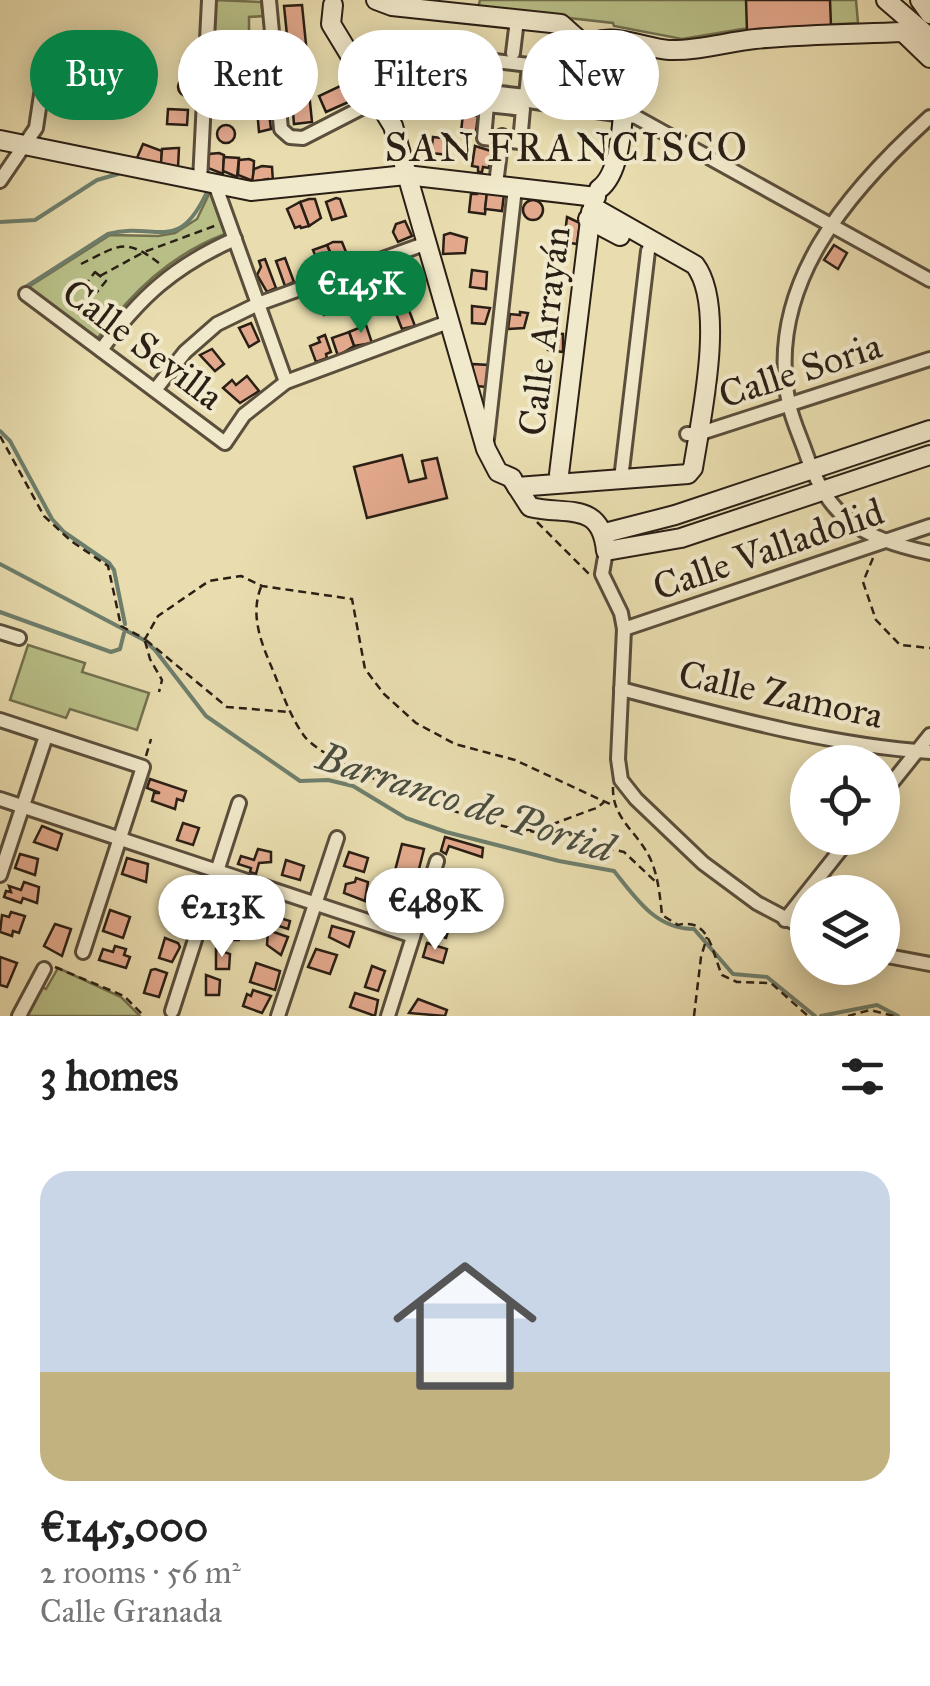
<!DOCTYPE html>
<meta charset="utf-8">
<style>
:root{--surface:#fff;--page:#f6f6f6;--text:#222;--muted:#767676;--accent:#0b8043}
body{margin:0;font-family:"IM FELL Great Primer",serif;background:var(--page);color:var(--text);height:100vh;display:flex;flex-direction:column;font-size:38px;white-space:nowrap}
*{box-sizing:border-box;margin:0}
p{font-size:32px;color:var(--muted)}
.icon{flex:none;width:55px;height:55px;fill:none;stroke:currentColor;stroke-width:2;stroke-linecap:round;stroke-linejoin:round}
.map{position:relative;height:1016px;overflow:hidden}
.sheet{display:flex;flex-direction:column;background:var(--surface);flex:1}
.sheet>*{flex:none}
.top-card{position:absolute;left:30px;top:30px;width:870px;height:90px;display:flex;gap:20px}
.tools{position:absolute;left:790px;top:745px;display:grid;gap:20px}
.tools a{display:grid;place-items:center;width:110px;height:110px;border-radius:50%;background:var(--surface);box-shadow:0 5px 25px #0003;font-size:50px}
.price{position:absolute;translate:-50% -85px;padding:0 22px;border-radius:35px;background:#fff;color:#222;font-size:32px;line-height:65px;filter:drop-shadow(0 2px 5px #0008)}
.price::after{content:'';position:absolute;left:50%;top:60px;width:30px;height:22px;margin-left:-15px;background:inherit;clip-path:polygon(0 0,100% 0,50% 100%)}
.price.active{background:var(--accent);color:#fff}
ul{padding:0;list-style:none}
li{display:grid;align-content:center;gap:20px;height:530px;padding:0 40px}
li span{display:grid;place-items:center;height:310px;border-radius:30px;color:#555}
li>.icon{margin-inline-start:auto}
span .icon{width:180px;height:180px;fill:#fffc;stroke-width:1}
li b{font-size:42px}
h2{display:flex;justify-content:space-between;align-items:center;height:120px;padding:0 40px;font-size:42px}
.tag{padding:0 35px;border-radius:45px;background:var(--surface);box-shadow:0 5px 25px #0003;font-size:35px;line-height:90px}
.tag.active{background:var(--accent);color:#fff}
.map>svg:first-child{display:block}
</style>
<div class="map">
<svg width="930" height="1016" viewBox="0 0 930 1016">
<rect width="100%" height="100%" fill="#e9ddaf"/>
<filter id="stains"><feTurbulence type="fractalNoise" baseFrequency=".002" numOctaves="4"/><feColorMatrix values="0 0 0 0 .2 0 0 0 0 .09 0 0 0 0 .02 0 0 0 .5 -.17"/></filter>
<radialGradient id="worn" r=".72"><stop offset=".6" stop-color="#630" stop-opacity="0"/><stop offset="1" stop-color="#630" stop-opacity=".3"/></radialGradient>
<g fill="#b9c088" stroke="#72704e" stroke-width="2.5">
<path d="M215,0L261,2L263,16L249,17V38L214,41Z"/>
<path d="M480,0H856L858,23L742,29L682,39L614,26L613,23L478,8Z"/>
<path d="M210,192L225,234C170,255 132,292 97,339L27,288L110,235L158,236L175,233L197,219Z"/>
<path d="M28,645L85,663L82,672L149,693L137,730L70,709L66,718L10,700Z"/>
<path d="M58,968L121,997L140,1016H26L41,987L46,989Z"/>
</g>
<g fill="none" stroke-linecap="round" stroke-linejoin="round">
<g stroke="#6d7e6c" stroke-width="4">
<path d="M0,222L35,220L97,180L118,174"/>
<path d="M24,288L108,234C156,221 177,255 206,194"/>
<path d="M0,431L10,441L52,519L64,532L109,563L114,570L125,624"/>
<path d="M0,564L144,640L155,650L206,716L300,781L328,780L353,786L406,818L446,832L559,861L614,871C636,898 655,929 694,929L733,974L767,977L815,1016"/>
<path d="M0,612L111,652L120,649L124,633"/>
<path d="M821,1016L877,1005L898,1016"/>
</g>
</g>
<g fill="#e3a98d" stroke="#2a1f15" stroke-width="2.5">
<path d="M746,0H830L831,26L747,31Z"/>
<path d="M302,5L307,54L289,55L284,6Z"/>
<path d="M560,35L585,56L581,61L565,47L567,63H574L573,70L556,68Z"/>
<path d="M373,40L380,46L371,64L363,60L365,55L360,52L365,43L370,45Z"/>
<path d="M216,45L236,46V61L219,60Z"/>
<path d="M261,47L265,79L253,82L250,48Z"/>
<path d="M181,62L200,63L199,80H185L186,69H181Z"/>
<path d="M306,63L312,122L294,124L289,65Z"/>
<circle cx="187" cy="87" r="9"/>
<path d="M355,79L362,96L326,112L319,96Z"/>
<path d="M591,80L615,83L614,94L600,93L599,105L588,103Z"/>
<path d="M267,97L271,129L259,132L256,98Z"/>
<path d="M168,109L188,110L187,125L167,124Z"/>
<path d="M463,114L478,116L476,131L472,134L461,132Z"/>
<circle cx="226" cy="134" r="9"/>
<path d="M433,137L451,139L449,155L431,153Z"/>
<path d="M143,144L162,151L161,164L137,158Z"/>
<path d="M475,146L491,151L489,168L483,167L482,172H478V167L472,166Z"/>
<path d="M177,148H179L178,167L161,163L162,149Z"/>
<path d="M219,153L224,155L223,174L208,168L209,154Z"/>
<path d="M224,157L239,158L237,177L223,171Z"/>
<path d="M249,159L254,161L253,181L238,175L239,160Z"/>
<path d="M262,166L272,167L273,182H268V179L252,182L254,169Z"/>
<path d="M477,191L487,192L485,214L469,212L471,194H477Z"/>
<path d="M487,192L504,194L502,211L485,209Z"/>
<path d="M336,198L340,199L346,216L332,220L326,202Z"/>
<path d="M309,199H315L321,218L309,226L300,202Z"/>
<circle cx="533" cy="210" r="10"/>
<path d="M300,202L309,226L301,228L300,226L295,228L287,209Z"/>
<path d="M567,217L580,223L577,244L564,242Z"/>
<path d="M405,221L412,236L398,242L393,232L396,224Z"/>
<path d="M450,233L467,238L465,253L443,254L444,235Z"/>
<path d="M333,242H342L350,262L335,264L327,245Z"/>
<path d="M327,245L335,264L322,272L313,250Z"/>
<path d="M834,245L847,253L838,269L824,260Z"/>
<path d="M285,258L294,282L285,286L276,261Z"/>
<path d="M265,259L276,288L267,292L257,275L261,267L259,261Z"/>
<path d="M472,270L487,272L486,289L470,287Z"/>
<path d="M393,271L399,288L382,292L377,277Z"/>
<path d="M377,277L382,292L366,300L360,283Z"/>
<path d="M329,292L336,311L324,315L317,298Z"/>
<path d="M407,305L415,326L402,329L395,311Z"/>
<path d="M472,306L490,308L485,324L472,323Z"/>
<path d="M520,312L528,313L524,328L508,329L510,314L520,315Z"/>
<path d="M251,323L259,341L249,347L239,328Z"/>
<path d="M366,325L372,343L354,346L349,332Z"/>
<path d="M349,332L354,346L338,356L332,338Z"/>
<path d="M550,333L563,334V352L548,350Z"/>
<path d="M325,335L331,352L326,354L327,358L316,362L310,346L320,342L318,338Z"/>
<path d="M212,349L224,364L215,371L200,355Z"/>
<path d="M472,364L489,365L487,387L476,386Z"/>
<path d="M247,376L259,391L240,403L223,388L232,380L236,385Z"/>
<path d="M402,455L409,482L426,478L422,461L437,458L447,498L367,518L354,467Z"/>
<path d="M150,779L186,791L183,801L177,799L175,809L152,801L154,793H160L147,788Z"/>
<path d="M183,823L199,828L193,845L177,840Z"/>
<path d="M42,826L62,834L57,850L34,842Z"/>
<path d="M445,837L483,848L482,857L449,846L446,854L441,851Z"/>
<path d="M402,844L424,849L414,889L392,882Z"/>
<path d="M258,849L271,852V862L259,863L256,874L250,872L251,868L238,864L241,856L254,860Z"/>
<path d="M349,852L368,858L364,872L344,866Z"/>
<path d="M20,854L38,859L35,875L15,868Z"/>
<path d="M127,858L148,864L146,882L122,874Z"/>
<path d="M286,860L304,866L300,880L282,875Z"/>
<path d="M356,878L368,882L365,901L344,893L346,884L355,882Z"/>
<path d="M443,878L458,883L459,879L463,881L462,902L456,900L455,905L442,899Z"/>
<path d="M24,882L39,887L37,903L23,898L21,903L4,897L6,891L11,892L9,886L21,890Z"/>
<path d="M224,886L242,892L240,910L220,903Z"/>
<path d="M392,895L413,902L408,917L387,910Z"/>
<path d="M267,907L275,910L273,916L290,921L288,929L260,920Z"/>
<path d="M110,910L130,917L123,938L103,931Z"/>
<path d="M11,912L25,916L19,933L13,931L12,936L0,932L2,915L9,917Z"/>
<path d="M432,912L452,919L446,938L426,931Z"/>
<path d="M217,917L243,925L239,940H225L226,926L215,923Z"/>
<path d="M55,924L71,929L62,956L44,946Z"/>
<path d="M332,926L354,932L349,947L329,937Z"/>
<path d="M268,930L288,937L281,955L267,945Z"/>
<path d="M165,938L178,943L180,947L172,962L159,958Z"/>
<path d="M427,943L447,949L443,963L423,957Z"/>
<path d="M115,946L126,949L124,955L130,957L126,968L99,960L103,949L113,952Z"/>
<path d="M216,949L230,954L229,969H216Z"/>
<path d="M316,949L337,955L330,974L308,967Z"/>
<path d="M0,957L17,963L7,987L0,985Z"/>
<path d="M256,963L280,971L275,990L250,982Z"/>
<path d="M372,966L385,971L378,991L365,987Z"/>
<path d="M155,969L167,973L159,997L144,993L151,970Z"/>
<path d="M206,975L220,980L219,995H206Z"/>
<path d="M253,990L271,996L262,1013L243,1006L247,994L251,996Z"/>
<path d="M355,993L378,1000L375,1016L350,1007Z"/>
<path d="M418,999L447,1010L445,1016L409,1013Z"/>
</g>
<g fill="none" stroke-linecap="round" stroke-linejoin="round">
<defs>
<g id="street">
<path d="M269,0L281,129L290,137L303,138L377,100"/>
<path d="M513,53L517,20"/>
<path d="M495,61L529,65L526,96L491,92Z"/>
<path d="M369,85L522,100L636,117L930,280"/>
<path d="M487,105L523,109L520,142L484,138Z"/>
<path d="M930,117C849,190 764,286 789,404C792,419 799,434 804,448C828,519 859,537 930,553"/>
<path d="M497,176L502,136"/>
<path d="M0,181L36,128L45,68"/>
<path d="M200,181L209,0"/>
<path d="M215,184L286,382"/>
<path d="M26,294L225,443L244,415L286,382L448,322"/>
<path d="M101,350C140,297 174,266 235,239"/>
<path d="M155,390L185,352L217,324L258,304L427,243"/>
<path d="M687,434H698L930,359"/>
<path d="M487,439L515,188"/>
<path d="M621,479L648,251L653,241"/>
<path d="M606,551L602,574L621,613L624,629L618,759L621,780L636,799L703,863L757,903L808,930"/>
<path d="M624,629L930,526"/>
<path d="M0,632L19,638"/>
<path d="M621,689C722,715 826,745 930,752"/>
<path d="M0,720L143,767L83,952"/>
<path d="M882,795L930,735"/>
<path d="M0,799L413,936"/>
<path d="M0,875L46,736"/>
<path d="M785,920L850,838"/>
<path d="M882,955L930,964"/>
<path d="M172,1011L239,803"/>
<path d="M19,1016L44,969"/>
<path d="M278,1016L337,838"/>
<path d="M388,1016L437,861"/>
</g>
<g id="secondary">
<path d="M376,0L392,6L561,24L626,82C622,110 624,171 599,189"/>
<path d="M886,0L930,38"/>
<path d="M920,0L930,14"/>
<path d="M333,5L331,24L393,126L486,449L498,472L512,478"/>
<path d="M903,32L930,58"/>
<path d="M587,47C605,29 646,49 669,50C699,51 726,42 755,39C804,34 854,34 903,32"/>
<path d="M0,140L251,191L406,175L596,197"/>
<path d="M588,219L620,236"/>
<path d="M559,474L591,212"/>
<path d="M512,479L530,507C566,516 601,500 606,551L681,538L930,455"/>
<path d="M517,487L688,474L693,468C701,418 726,306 695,265L593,207"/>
<path d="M605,533L675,515L930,430"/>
</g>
</defs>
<use href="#street" stroke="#5a4e3c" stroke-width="18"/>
<use href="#secondary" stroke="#2a1f15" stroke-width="22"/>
<g stroke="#2a1f15" stroke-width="2.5" stroke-dasharray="8 5" stroke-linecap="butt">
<path d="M81,264C121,244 125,237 163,266"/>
<path d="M95,272L106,281L97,292L86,284Z"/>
<path d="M100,276L144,252L217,225"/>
<path d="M0,436L44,516L71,541L108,566L121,626L145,639L158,616L209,581L241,576L262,586L352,599L365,669L384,694L416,723L455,744L515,760L612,805"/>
<path d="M537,522L591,576"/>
<path d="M873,558L863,582L876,620L900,645L930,648"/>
<path d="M261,587C251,612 259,637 269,661C280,686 289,716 305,737C329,767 484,827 524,830C542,831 579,813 597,808L604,802"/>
<path d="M146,640L227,707L289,712"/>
<path d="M145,641L150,659L162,680L159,692"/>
<path d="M146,756L151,739"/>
<path d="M613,787C612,819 637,831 650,858C658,875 660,896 662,915L678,925C710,917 712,953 722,975L737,982L771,983L808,1016"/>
<path d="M530,831L624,852L657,883"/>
<path d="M55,967L124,996L144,1016"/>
<path d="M694,1016L701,957L707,937"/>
<path d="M848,1016L870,1010L894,1016"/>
</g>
<use href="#street" stroke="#f1e9cb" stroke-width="12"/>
<use href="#secondary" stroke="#f1e9cb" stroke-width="18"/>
</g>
<g text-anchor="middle" stroke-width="8" stroke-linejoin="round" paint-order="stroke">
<g font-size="38" fill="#2a1f15" stroke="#f1e9cb">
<text transform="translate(544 331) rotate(-83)" y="13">Calle Arrayán</text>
<text transform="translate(143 344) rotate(37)" y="13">Calle Sevilla</text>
<text transform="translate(800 370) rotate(-18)" y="13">Calle Soria</text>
<text transform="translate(768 549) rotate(-19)" y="13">Calle Valladolid</text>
<text transform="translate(781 694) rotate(12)" y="13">Calle Zamora</text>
</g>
<g font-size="40" letter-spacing="2.5" fill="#2a1f15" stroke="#f1e9cb">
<text x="567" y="161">SAN FRANCISCO</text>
</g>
<g font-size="40" font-style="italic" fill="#4b4e40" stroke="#f1e9cb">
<text transform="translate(466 802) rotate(18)" y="14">Barranco de Portid</text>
</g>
</g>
<rect width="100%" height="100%" filter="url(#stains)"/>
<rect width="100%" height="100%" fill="url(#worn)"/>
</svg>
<div class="tools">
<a><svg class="icon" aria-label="locate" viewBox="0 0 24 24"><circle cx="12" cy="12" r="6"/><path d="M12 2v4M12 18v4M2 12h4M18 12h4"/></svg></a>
<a><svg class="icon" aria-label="layers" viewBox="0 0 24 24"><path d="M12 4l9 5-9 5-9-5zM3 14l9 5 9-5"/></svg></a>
</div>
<b class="price active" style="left:361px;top:336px">€145K</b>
<b class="price" style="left:435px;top:953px">€489K</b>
<b class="price" style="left:222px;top:960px">€213K</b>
<div class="top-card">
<a class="tag active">Buy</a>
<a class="tag">Rent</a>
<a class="tag">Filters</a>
<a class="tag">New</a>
</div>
</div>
<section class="sheet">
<h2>3 homes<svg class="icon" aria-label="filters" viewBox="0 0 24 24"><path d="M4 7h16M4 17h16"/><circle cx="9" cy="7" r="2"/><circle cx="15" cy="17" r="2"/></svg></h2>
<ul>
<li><span style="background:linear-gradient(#c9d6e8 65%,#c2b280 0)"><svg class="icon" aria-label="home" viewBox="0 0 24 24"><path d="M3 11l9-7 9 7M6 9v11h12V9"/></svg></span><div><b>€145,000</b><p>2 rooms · 56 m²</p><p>Calle Granada</p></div></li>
</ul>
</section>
